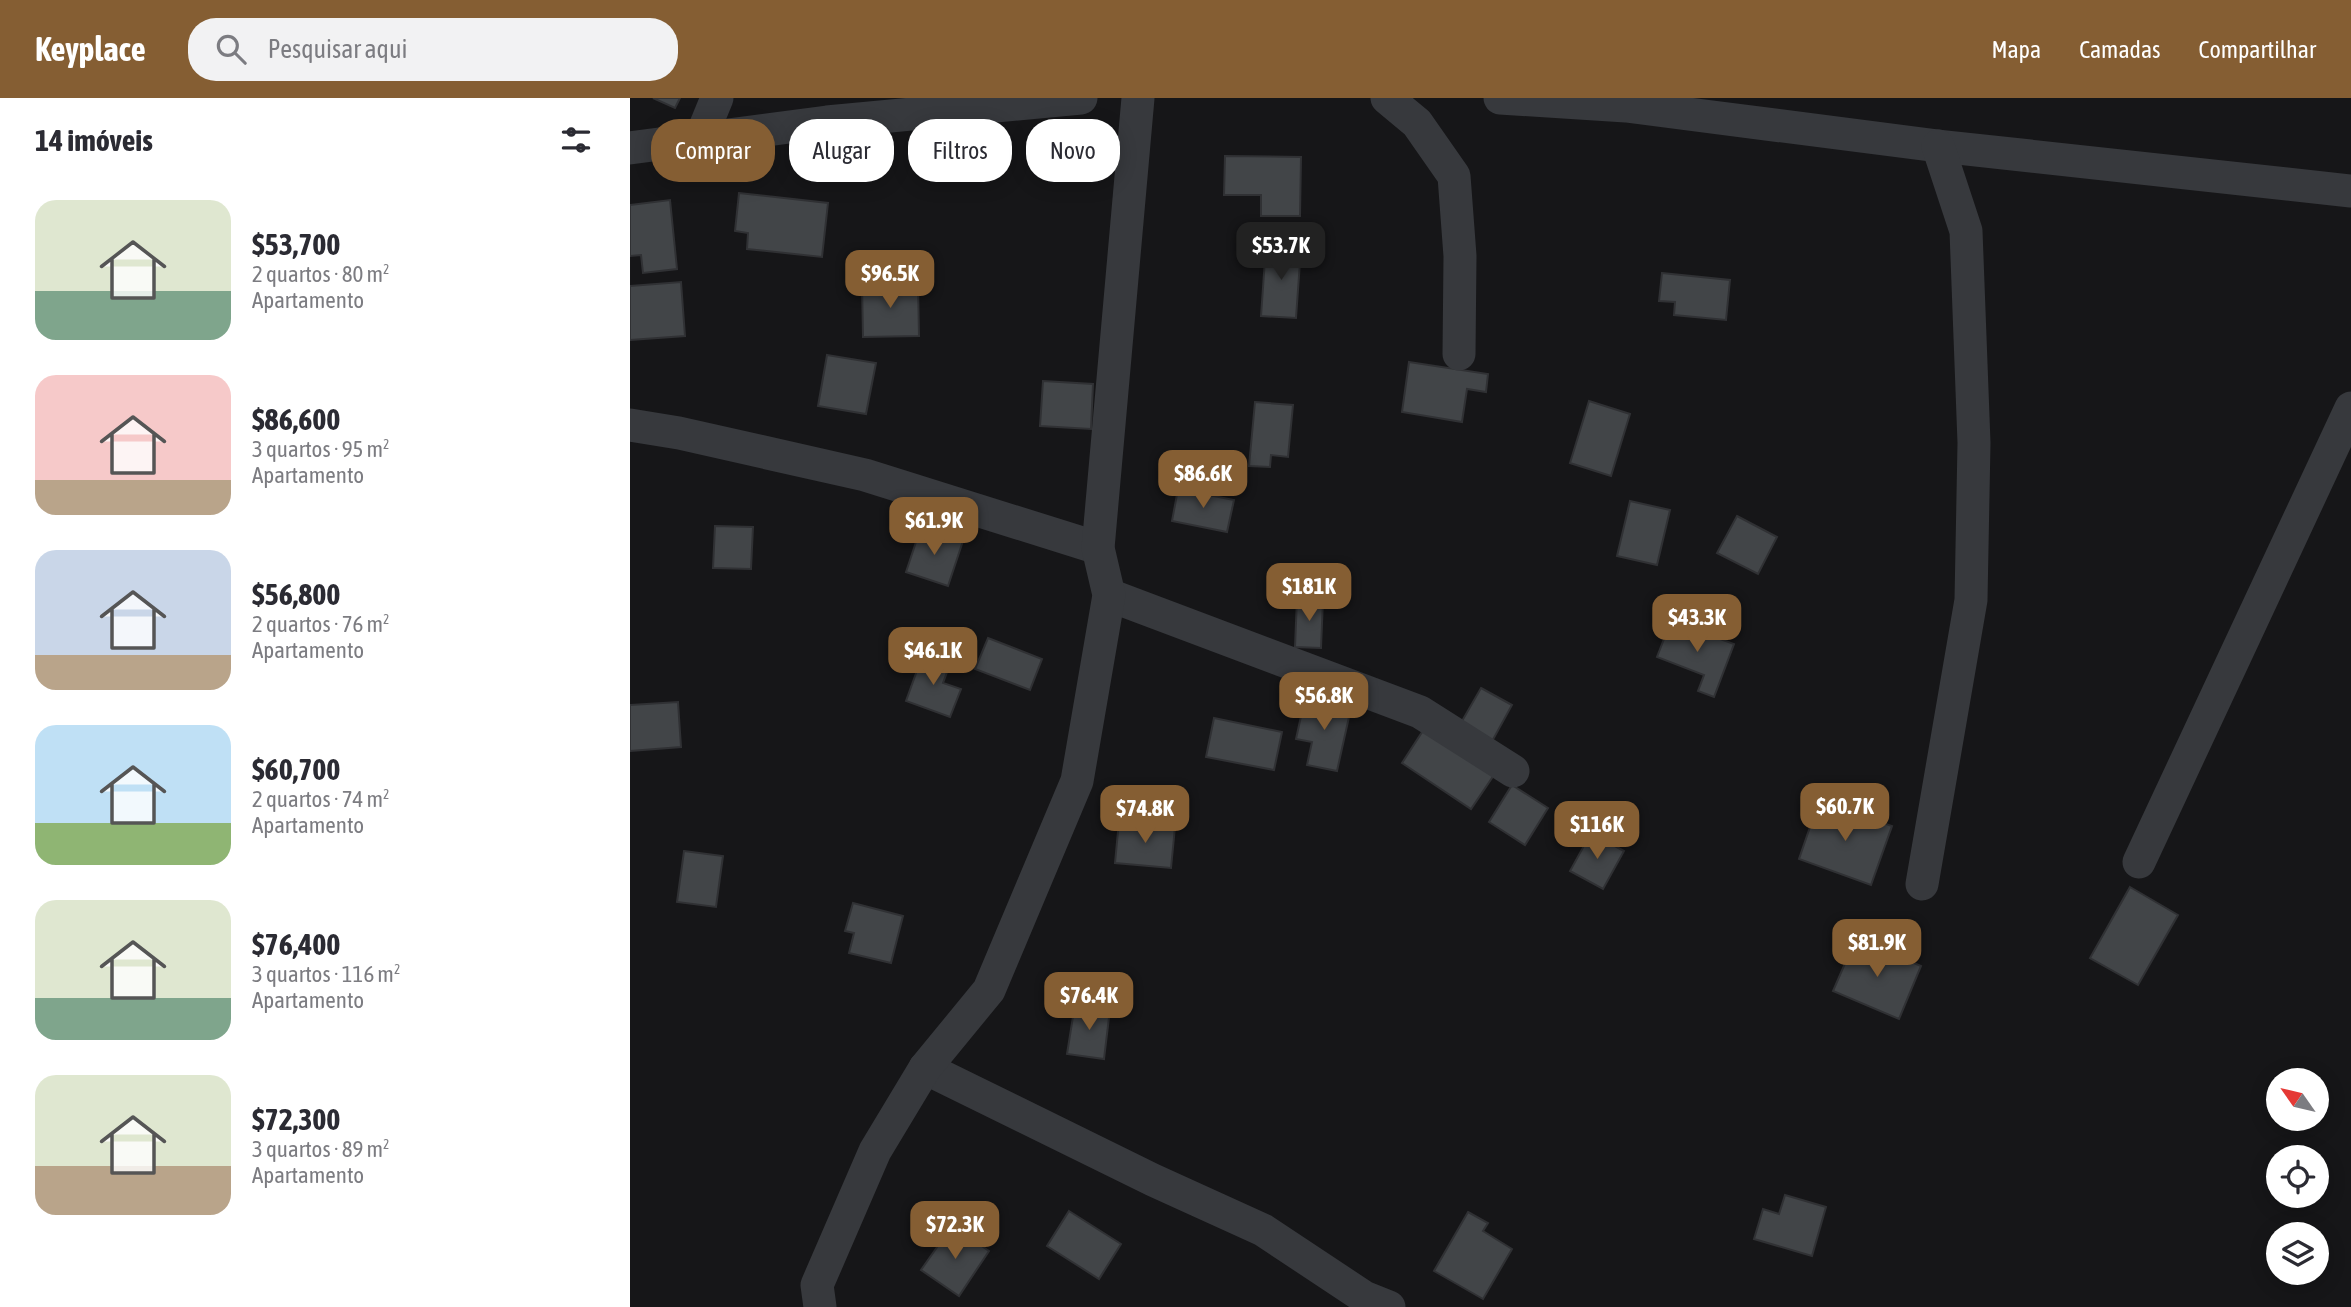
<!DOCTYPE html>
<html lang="pt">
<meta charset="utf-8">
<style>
:root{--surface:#fff;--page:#f2f2f3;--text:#2b2b33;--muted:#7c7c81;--accent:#855e33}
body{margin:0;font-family:"Asap Condensed",sans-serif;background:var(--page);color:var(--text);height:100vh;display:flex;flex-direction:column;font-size:26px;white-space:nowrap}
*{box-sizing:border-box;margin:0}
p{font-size:23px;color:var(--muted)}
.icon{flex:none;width:38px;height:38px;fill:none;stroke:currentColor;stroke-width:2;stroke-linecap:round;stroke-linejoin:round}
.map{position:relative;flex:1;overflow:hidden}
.panel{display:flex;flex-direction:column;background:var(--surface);width:630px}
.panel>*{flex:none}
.banner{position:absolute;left:21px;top:21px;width:665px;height:63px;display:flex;gap:14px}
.needle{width:46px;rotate:304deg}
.tools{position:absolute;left:1636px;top:970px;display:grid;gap:14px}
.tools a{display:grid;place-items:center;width:63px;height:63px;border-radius:50%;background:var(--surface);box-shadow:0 4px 18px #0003;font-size:35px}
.price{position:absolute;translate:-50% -60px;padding:0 16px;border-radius:14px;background:var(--accent);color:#fff;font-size:23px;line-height:46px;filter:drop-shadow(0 2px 4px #0008)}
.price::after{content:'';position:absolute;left:50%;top:42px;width:21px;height:16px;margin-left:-10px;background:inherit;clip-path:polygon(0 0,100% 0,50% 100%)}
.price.selected{background:#222;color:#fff}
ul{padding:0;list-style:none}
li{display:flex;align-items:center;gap:21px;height:175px;padding:0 35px}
li span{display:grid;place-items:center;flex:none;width:196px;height:140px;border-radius:21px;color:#555}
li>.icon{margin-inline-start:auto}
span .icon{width:84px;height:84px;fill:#fffc;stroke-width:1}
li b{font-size:30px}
h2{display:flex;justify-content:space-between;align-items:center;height:84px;padding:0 35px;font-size:30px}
.chip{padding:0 24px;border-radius:28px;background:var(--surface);box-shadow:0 4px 18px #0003;font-size:24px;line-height:63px}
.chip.selected{background:var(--accent);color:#fff}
header{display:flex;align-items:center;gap:42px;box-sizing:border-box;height:98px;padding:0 35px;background:var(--accent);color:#fff}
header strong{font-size:33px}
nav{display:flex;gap:38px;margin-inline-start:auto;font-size:24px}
.search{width:490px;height:63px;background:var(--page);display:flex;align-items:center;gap:18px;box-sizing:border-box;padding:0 24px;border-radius:28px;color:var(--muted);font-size:26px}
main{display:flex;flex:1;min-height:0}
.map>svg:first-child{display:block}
</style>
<header>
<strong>Keyplace</strong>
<div class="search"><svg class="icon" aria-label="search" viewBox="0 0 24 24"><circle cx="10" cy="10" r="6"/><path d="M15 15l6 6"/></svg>Pesquisar aqui</div>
<nav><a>Mapa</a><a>Camadas</a><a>Compartilhar</a></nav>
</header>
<main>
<section class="panel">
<h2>14 imóveis<svg class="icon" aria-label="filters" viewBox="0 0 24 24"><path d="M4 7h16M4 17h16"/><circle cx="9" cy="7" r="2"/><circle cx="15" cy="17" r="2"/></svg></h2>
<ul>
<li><span style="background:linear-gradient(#dfe7d0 65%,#7fa58c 0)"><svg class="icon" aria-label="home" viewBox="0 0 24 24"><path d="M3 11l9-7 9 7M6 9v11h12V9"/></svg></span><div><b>$53,700</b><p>2 quartos · 80 m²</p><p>Apartamento</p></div></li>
<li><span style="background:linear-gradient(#f6c9c9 75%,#b9a48a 0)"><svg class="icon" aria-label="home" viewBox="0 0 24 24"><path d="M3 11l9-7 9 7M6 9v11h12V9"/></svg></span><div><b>$86,600</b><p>3 quartos · 95 m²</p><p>Apartamento</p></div></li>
<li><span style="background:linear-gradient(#c9d6e8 75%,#b9a48a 0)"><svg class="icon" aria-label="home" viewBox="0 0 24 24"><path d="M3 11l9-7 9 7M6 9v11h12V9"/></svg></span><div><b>$56,800</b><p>2 quartos · 76 m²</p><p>Apartamento</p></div></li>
<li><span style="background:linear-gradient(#bfe0f5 70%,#8fb573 0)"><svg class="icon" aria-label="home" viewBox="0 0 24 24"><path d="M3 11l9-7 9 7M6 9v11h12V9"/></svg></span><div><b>$60,700</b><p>2 quartos · 74 m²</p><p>Apartamento</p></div></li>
<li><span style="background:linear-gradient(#dfe7d0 70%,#7fa58c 0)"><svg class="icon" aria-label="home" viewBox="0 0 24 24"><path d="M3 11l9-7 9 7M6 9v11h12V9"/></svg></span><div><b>$76,400</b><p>3 quartos · 116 m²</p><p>Apartamento</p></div></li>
<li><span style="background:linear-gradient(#dfe7d0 65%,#b9a48a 0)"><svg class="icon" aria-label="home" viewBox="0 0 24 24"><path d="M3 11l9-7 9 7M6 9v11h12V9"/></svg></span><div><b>$72,300</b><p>3 quartos · 89 m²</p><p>Apartamento</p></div></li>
</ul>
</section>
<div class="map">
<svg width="1721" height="1209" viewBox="0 0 1721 1209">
<rect width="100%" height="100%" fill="#161618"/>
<g fill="#424548" stroke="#303134" stroke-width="2">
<path d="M23,0H50L45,10Z"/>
<path d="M595,58L671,59L670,118H631V97H594Z"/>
<path d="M109,95L198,105L192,159L117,151L118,135L105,133Z"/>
<path d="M40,102L47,171L13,175L11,157L0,158V107Z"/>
<path d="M636,147L671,150L666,220L631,218Z"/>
<path d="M1032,175L1100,182L1096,222L1044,217L1045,204L1029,203Z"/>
<path d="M51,184L55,238L0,242V188Z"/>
<path d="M232,186H288L289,238L233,239Z"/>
<path d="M197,257L246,265L236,316L188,308Z"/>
<path d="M779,264L858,276L856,294L837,291L832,324L772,314Z"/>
<path d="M413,283L463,286L461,331L410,328Z"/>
<path d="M959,303L1000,316L981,378L940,365Z"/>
<path d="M625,304L663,307L658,359L641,357L640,369L619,368Z"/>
<path d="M548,391L604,402L597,434L542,423Z"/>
<path d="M1000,403L1040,412L1027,467L987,458Z"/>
<path d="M1107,418L1147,439L1128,476L1087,455Z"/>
<path d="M85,428L123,429L121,471L83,470Z"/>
<path d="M291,429L333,443L318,488L276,474Z"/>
<path d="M667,500L693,502L691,550L665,549Z"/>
<path d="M1041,523L1104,546L1084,599L1068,593L1074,577L1027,559Z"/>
<path d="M358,540L412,561L400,592L345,571Z"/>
<path d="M293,556L320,566L313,585L331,591L320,619L276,603Z"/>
<path d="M851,590L882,607L860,647L828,630Z"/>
<path d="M675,600L721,610L707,673L677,667L682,644L666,641Z"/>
<path d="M48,604L51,649L0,653V607Z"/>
<path d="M584,620L652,634L644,672L576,659Z"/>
<path d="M798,625L868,671L841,711L772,665Z"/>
<path d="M882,687L918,710L895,747L859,724Z"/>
<path d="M1189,703L1262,728L1241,787L1169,761Z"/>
<path d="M489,723L545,729L541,770L485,765Z"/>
<path d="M961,735L994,753L973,791L940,773Z"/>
<path d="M54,753L93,758L86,809L47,804Z"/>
<path d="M1500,789L1548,817L1508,887L1460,860Z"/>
<path d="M223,805L273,818L261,865L219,855L224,835L215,833Z"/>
<path d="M1226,840L1291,868L1269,921L1203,893Z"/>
<path d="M445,906L480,911L474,961L437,956Z"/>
<path d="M1155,1097L1196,1109L1182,1158L1124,1141L1133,1111L1149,1116Z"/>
<path d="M439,1113L491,1146L469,1181L417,1148Z"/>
<path d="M838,1114L858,1125L853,1133L882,1151L853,1201L804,1173Z"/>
<path d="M322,1128L359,1153L329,1198L291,1172Z"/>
</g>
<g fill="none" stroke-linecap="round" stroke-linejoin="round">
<g stroke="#37393d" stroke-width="33">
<path d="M757,0L787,25L824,78L830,158L829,256"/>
<path d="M870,0L996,8L1308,48L1721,93"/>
<path d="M71,39L87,0"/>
<path d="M0,50L197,24L451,0"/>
<path d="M0,327L49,335L235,377L468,450"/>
<path d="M479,497L790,614L883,673"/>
<path d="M1509,764L1721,310"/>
<path d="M1292,786L1341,502L1344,345L1336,133L1308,48"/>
<path d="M295,970L523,1082L633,1132L734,1199L759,1209"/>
<path d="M190,1209L187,1187L245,1053L295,970L359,892L447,683L479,497L468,450L508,0"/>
</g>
</g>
</svg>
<div class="tools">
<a><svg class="needle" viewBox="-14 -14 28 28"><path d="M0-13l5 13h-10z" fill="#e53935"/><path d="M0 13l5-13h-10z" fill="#7c7c81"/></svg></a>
<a><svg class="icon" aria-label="locate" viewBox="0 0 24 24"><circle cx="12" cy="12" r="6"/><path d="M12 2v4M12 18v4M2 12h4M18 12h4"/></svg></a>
<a><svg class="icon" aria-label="layers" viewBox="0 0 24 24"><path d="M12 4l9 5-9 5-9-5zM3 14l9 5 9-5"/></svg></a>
</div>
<b class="price selected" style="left:651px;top:184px">$53.7K</b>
<b class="price" style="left:260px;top:212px">$96.5K</b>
<b class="price" style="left:573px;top:412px">$86.6K</b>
<b class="price" style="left:304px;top:459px">$61.9K</b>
<b class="price" style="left:679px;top:525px">$181K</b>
<b class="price" style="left:1067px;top:556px">$43.3K</b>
<b class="price" style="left:303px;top:589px">$46.1K</b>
<b class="price" style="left:694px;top:634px">$56.8K</b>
<b class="price" style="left:1215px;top:745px">$60.7K</b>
<b class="price" style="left:515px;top:747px">$74.8K</b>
<b class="price" style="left:967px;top:763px">$116K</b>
<b class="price" style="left:1247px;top:881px">$81.9K</b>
<b class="price" style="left:459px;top:934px">$76.4K</b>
<b class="price" style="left:325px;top:1163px">$72.3K</b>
<div class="banner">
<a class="chip selected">Comprar</a>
<a class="chip">Alugar</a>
<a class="chip">Filtros</a>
<a class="chip">Novo</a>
</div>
</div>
</main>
